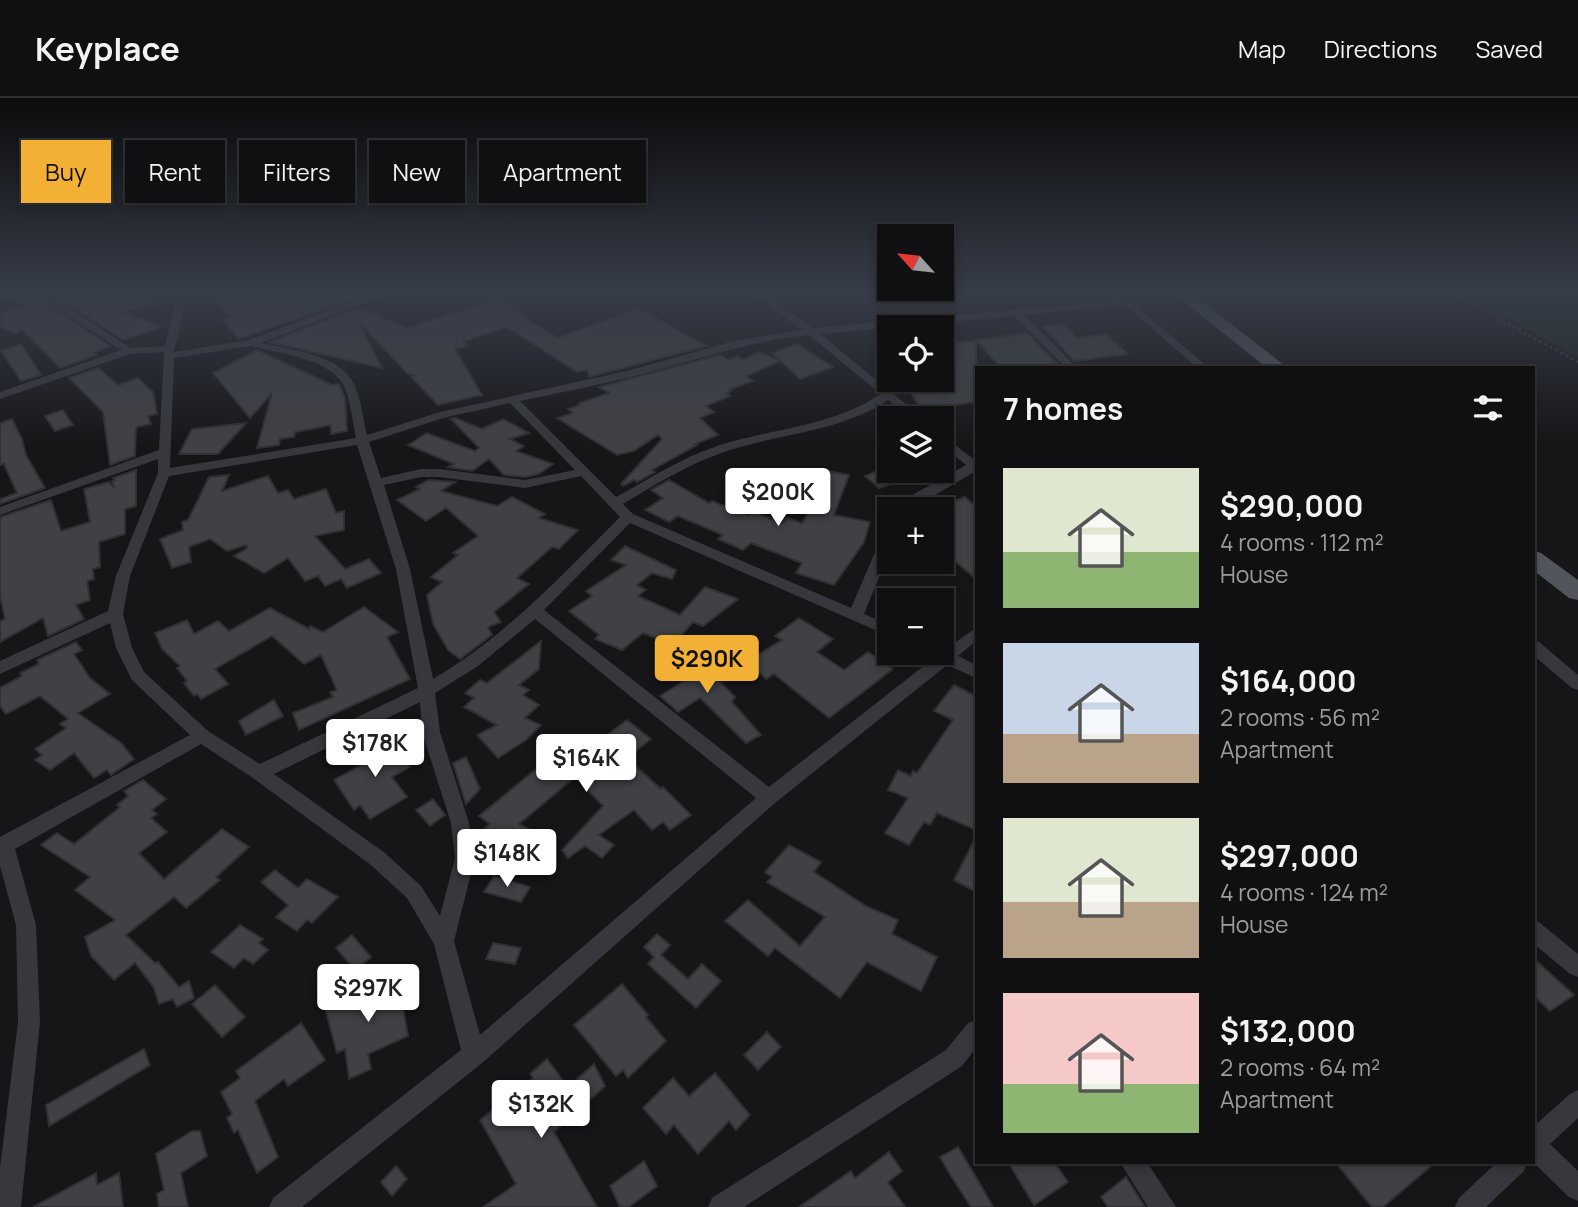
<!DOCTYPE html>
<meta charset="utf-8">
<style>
:root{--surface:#101012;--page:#1e1e20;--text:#f1f3f6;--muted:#9c9d9f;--line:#303032;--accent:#f2b134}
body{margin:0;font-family:Manrope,sans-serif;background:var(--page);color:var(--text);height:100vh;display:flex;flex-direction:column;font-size:26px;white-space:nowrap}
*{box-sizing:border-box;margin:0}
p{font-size:23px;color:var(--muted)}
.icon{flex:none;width:38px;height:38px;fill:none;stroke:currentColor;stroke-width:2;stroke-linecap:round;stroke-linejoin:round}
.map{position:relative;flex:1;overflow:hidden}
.drawer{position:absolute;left:975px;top:268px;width:560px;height:798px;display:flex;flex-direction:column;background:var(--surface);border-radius:0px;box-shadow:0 4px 10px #0003,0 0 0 2px var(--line)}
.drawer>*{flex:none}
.top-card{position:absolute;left:21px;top:42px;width:665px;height:63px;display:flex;gap:14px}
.needle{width:46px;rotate:297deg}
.buttons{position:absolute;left:877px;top:126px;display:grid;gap:14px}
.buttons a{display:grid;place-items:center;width:77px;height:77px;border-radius:0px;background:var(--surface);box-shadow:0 4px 10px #0003,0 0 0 2px var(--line);font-size:35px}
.price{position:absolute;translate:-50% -60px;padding:0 16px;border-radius:7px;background:#fff;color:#222;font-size:23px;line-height:46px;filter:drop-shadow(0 2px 4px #0008)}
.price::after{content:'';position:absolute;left:50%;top:42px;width:21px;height:16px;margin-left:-10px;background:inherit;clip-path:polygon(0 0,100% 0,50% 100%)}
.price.current{background:var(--accent);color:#111}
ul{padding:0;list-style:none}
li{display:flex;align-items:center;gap:21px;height:175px;padding:0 28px}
li span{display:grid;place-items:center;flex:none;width:196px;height:140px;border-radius:0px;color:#555}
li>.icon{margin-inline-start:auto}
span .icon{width:84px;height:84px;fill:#fffc;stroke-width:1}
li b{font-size:30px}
h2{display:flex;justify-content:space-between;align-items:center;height:84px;padding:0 28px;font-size:30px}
.tag{padding:0 24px;border-radius:0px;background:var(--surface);box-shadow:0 4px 10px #0003,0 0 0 2px var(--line);font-size:24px;line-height:63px}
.tag.current{background:var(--accent);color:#111}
header{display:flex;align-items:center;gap:42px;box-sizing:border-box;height:98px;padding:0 35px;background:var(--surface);border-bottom:2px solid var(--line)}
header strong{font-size:33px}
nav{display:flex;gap:38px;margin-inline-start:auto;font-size:24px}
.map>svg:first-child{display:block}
</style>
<header>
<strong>Keyplace</strong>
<nav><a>Map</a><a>Directions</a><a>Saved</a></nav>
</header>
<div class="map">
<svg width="1578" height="1109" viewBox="0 0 1578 1109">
<rect width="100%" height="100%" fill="#161618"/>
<path fill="#1e261f" d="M1459,194H1578V259Z"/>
<g fill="#404145" stroke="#303034" stroke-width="2">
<path d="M0,194H28L110,248L94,255L97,257L60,270L22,231L16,236L0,228V216L27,207L0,198Z"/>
<path d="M48,194H131L157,206L122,214L161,229L124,242Z"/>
<path d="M229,194H370L239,241L222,221L230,219L215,201Z"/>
<path d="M501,200L529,223L558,240L639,210L706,248L589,279L587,272L577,274L507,229L464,243L468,248L455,251L482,297L438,307L411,279L415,277L408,276L358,223L382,270L270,244L358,210L408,230Z"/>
<path d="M1063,226L1077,240L1106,236L1128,256L1074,263L1043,229Z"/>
<path d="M942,227L956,245L1027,235L1057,265L1052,266L1056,270H1001L976,242V304L922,312L902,282H942Z"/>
<path d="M21,246L41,277L21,283L1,253Z"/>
<path d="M797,246L833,269L800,281L772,255Z"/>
<path d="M257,252L332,287L339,286L345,300L347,333L331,336V327L295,334L294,339L280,341L279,347L257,350L272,295L250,320L213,275Z"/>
<path d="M759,254L780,263L746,278L753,283L730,291L732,292L726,295L730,298L706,308L714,314L700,320L718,337L695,346L697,347L652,372L655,374L637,384L634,382L623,388L621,386L662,341L658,337L634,353L617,357L557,320L573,315L568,311L580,307L579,305L609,295L599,289L720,257L728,262L738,258L743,262Z"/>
<path d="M98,270L118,287L138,280L153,294L157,316L148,318L151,326L136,329L135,358L110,367L103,314L69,280Z"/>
<path d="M63,312L73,327L55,333L45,318Z"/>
<path d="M455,320L482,331L503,321L529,335L510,341L524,348L516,353L553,366L539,376L525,379L504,377L489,361L472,373L448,369L454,366L408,347L427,335L475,353L479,350L451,321Z"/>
<path d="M12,321L22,341L26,357L45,390L0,406V401L17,395L4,366L0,367V325Z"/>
<path d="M246,325L218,356H179L192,331Z"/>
<path d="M887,369L900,383L879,390L865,378Z"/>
<path d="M136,372V408L125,411V436L99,444L100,469L93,471L94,481L87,483L90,502L76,507L84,521L48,538L43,520L0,544V523L5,521L0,498V419L51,402L61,433L90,424L84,391L109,384L114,390L112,383L115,382L113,380Z"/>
<path d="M828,373L849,377L834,417L870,424L864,444L834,487L796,475L802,465L751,445L743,452L718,441L723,437L678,418L669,424L645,412L663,400L651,392L669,382L709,405L712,403L748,417L752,413L782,425L787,420L802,425L822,390H819Z"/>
<path d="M229,377L222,393L268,378L278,395L288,392L294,401L326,391L336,415L344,413V432L315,438L345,471L369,461L381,475L347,490L341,481L325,488L318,478L305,483L288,460L264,475L234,458L247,450L246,447L227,453L210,441L189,449L191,464L172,470L160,441L183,432L182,424L188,422L209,379Z"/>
<path d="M428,382L455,384L441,393L497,408L512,399L545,416L539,420L578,432L559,451L552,449L517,480L529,486L494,514L501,524L488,529L492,537L460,561L448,552L433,526L427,497L442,484L431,479L458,457L453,455L478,438L446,410L426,423L397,402L420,391L416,389Z"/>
<path d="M965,399L976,409V481L942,452V408Z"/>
<path d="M625,448L676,472L672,481L652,475L637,487L646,492L638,498L680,517L705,489L738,501L703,528L693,524L673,547L643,535L622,552L595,541L599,537L569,513L592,498L586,493L626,467L611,462Z"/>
<path d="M364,509L398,534L387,539L410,581L299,632L293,615L333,599L330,594L337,592L321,557L304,566L272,538L215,571L228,586L201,601L197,596L194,598L184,585L187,583L177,570L180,568L162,551L155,535L187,522L194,536L218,523L229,533L270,510L309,531L310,528L323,534Z"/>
<path d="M799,520L833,541L817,554L844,572L868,554L893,571L829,620L774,576L766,581L747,563L782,542L775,538Z"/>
<path d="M541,543L539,571L519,587L529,592L523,597L539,607L525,620L541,627L526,642L498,660L477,637L497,627L464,609L474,600L465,595L480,582L487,585Z"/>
<path d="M76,544L82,552L74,556L90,580L110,596L78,615L121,645L134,661L111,677L107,672L94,680L74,655L50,672L35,662L42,657L35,651L66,630L60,626L68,621L40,598L6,616L0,608V590L22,578L20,575L39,566L37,562Z"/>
<path d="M680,551L699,562L735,599L732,604L761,637L746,645L700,600L678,614L660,598L690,579L665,563Z"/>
<path d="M954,587L976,598V732L937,715L930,727L924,724L909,747L885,735L908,700L888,692L898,672L911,678L913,673L917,675L953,622L934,613Z"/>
<path d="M274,602L283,618L246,637L239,623Z"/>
<path d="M627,622L651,641L627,660L661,691L663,689L691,717L670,732L663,724L652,732L634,712L599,737L614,747L602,760L585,748L568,760L562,752L603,708L575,679L519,726L550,742L532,764L485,730L490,726L479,718L552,658L581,637L594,647Z"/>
<path d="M387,638L410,669L392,679L407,699L370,721L360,707L354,712L334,682L364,665L356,655Z"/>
<path d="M466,659L480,691L466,706L453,665Z"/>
<path d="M143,682L166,701L152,712L157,716L151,720L167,734L139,755L164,781L222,731L249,749L216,779L220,782L186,810L174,799L126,837L155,865L158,864L179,889L189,883L194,900L177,909L173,901L159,906L154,890L135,865L114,882L91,858L85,839L115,822L75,792L90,779L41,747L57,735L74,746L120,709L117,707L128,698L124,693Z"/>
<path d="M433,701L445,717L430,728L416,712Z"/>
<path d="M976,739V794L954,782Z"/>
<path d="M789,747L821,764L814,774L866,808L898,822L892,836L937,859L921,893L867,864L840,900L775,850L768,858L725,823L748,802L800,848L825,819L767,784L772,779L765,774Z"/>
<path d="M275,772L298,790L307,781L338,799L312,825L307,822L297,833L276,819L288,807L261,784Z"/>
<path d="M494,778L530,789L521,804L484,794Z"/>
<path d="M240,827L263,841L259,845L268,852L253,866L244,860L234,870L211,854Z"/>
<path d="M657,836L670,847L661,857L688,881L702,866L721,883L696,910L648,866L654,859L644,849Z"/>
<path d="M352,837L371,859L355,872L336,850Z"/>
<path d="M493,845L521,850L515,866L486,861Z"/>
<path d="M1533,860L1574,897L1550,913L1533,897Z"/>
<path d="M398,879L408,938L368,956L371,971L349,981L345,951L337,955L325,910Z"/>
<path d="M622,886L648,917L646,919L666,943L628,980L623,972L616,978L574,927Z"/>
<path d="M215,887L245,919L222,939L192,906Z"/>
<path d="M301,925L325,962L288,988L284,981L255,1003L278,1059L257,1075L238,1032L234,1035L227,1020L232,1016L221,994L240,980L236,973Z"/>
<path d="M767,934L781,949L758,972L744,957Z"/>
<path d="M144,951L150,967L49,1028L46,1007Z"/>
<path d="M547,961L568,989L594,966L605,988L554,1034L597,1109H483L516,1086L480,1022L533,980L530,976Z"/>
<path d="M715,975L750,1017L736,1032L729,1023L698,1056L674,1027L666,1036L643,1010L673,980L689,998Z"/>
<path d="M192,1033H200L207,1058L181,1075L188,1109H159L157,1096L164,1092L156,1056Z"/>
<path d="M958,1049L976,1079L993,1109H971L951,1078L940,1059Z"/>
<path d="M889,1054L902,1073L888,1084L905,1109H799L851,1073L855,1080Z"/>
<path d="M644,1063L657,1088L629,1109H620L610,1088Z"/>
<path d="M1008,1064H1054L1068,1084L1034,1107Z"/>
<path d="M1335,1064H1436L1383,1109H1372Z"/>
<path d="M396,1068L407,1081L392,1098L381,1084Z"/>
<path d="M96,1075L97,1087L119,1075L123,1109H33Z"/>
<path d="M1126,1079L1145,1109H1108L1101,1099Z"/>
</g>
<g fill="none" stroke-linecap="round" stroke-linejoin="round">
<path stroke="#3d3f44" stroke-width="2.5" stroke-dasharray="2.5 3.5" stroke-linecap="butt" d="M1450,194L1578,264"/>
<g fill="#37383d" fill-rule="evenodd">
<path d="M31,194H43L131,250L165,248L178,194H188L174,254L249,242L378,194H392L261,245C291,252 341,256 355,288C361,302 363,321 367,337L440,314L627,273L734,243L802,232L751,194H762L813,230L1120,202L1116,198L1121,195L1209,270H1197L1126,207L1024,217L1078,270H1066L1014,218L820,236L923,320H910L888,302C838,335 779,335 724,354C688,366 655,387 623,406L633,416L851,510L882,438L889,434V455L864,516L889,527V538L630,425L544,512L769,689L934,560L933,555H942V551L944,552L976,530V543L958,558L976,567V580L947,567L775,705L482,965L302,1109H269L273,1100L461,952L434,846L407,800L371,767L253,680L201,646L15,751L36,827L40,924L21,1109H0V1070L18,924L16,827L0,768V739L190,637L132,582L116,550L110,525L0,576V563L108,513L116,478L158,375V361L0,417V409L159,352L164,254L130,256L0,301V294L121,252ZM809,237L881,296C831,329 773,330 717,348C681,360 649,381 616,399L520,303C557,295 594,288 631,279C691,264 747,243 809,237ZM251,248C279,256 325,259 342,285C351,299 352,323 356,340L170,370L174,260ZM510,305L575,372L525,382L439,371H421L381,380L369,344L443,320ZM357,347L396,471L418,590L260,666L208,633L144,574L132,550L123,516L130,478L169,378ZM581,378L620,419C562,477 505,539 433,581L410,471L384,387L421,379H439L525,390ZM535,521L756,700L480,937L454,843L475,760L469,725L440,634L435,595L478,568ZM420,604L422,634L451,725L455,760L440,818L421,788L385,755L274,676Z"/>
<path d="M942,337L976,363V373L911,411H897L907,400L966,367L942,347Z"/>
<path d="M1533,542L1539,544L1578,577V592L1572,590L1533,557Z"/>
<path d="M1533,822L1540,825L1578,856V879L1570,876L1533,845Z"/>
<path d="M976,922V950L962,968L744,1109H708L712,1100L946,952L968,925Z"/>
<path d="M1578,992V1020L1550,1046L1578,1073V1103L1569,1099L1533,1064V1029L1570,996Z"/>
<path d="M1120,1064H1147L1176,1109H1148Z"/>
<path d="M1497,1064H1527L1524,1073L1486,1109H1455L1459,1100Z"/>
</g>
<g fill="#53555c" fill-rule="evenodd">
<path d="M1172,194H1190L1288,270H1267Z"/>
<path d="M1533,452L1541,455L1578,482V502L1569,500L1533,472Z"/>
</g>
</g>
<linearGradient id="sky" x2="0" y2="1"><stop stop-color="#0c0c0d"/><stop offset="0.56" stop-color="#363c48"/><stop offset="1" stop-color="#363c48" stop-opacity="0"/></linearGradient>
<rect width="1578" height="349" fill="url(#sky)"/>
</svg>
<div class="buttons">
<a><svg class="needle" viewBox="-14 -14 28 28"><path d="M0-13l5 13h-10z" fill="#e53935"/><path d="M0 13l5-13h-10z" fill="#9c9d9f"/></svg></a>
<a><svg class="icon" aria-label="locate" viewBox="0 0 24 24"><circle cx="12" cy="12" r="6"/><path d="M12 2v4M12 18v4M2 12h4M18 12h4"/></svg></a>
<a><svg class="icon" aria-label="layers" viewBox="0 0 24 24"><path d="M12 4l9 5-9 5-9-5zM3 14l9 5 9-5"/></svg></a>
<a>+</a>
<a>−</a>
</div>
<b class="price" style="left:778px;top:430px">$200K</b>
<b class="price current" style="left:707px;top:597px">$290K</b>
<b class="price" style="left:375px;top:681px">$178K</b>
<b class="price" style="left:586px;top:696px">$164K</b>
<b class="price" style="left:507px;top:791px">$148K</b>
<b class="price" style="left:368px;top:926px">$297K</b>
<b class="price" style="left:541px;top:1042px">$132K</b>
<div class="top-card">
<a class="tag current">Buy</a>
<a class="tag">Rent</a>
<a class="tag">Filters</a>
<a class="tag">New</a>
<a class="tag">Apartment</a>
</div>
<section class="drawer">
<h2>7 homes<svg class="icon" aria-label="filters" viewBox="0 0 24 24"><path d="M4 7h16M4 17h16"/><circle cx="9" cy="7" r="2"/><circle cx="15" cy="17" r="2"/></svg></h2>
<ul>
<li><span style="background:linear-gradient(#dfe7d0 60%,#8fb573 0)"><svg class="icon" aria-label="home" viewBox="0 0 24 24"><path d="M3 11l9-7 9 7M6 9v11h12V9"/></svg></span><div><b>$290,000</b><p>4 rooms · 112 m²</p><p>House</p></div></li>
<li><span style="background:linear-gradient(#c9d6e8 65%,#b9a48a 0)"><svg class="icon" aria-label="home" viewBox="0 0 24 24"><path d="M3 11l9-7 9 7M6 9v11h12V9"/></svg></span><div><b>$164,000</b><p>2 rooms · 56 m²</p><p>Apartment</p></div></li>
<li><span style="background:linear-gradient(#dfe7d0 60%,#b9a48a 0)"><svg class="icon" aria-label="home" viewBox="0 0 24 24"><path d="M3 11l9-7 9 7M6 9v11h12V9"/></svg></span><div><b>$297,000</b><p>4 rooms · 124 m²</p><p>House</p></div></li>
<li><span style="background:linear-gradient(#f6c9c9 65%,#8fb573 0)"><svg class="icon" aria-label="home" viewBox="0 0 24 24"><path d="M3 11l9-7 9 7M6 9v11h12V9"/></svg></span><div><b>$132,000</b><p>2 rooms · 64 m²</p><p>Apartment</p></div></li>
</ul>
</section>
</div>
